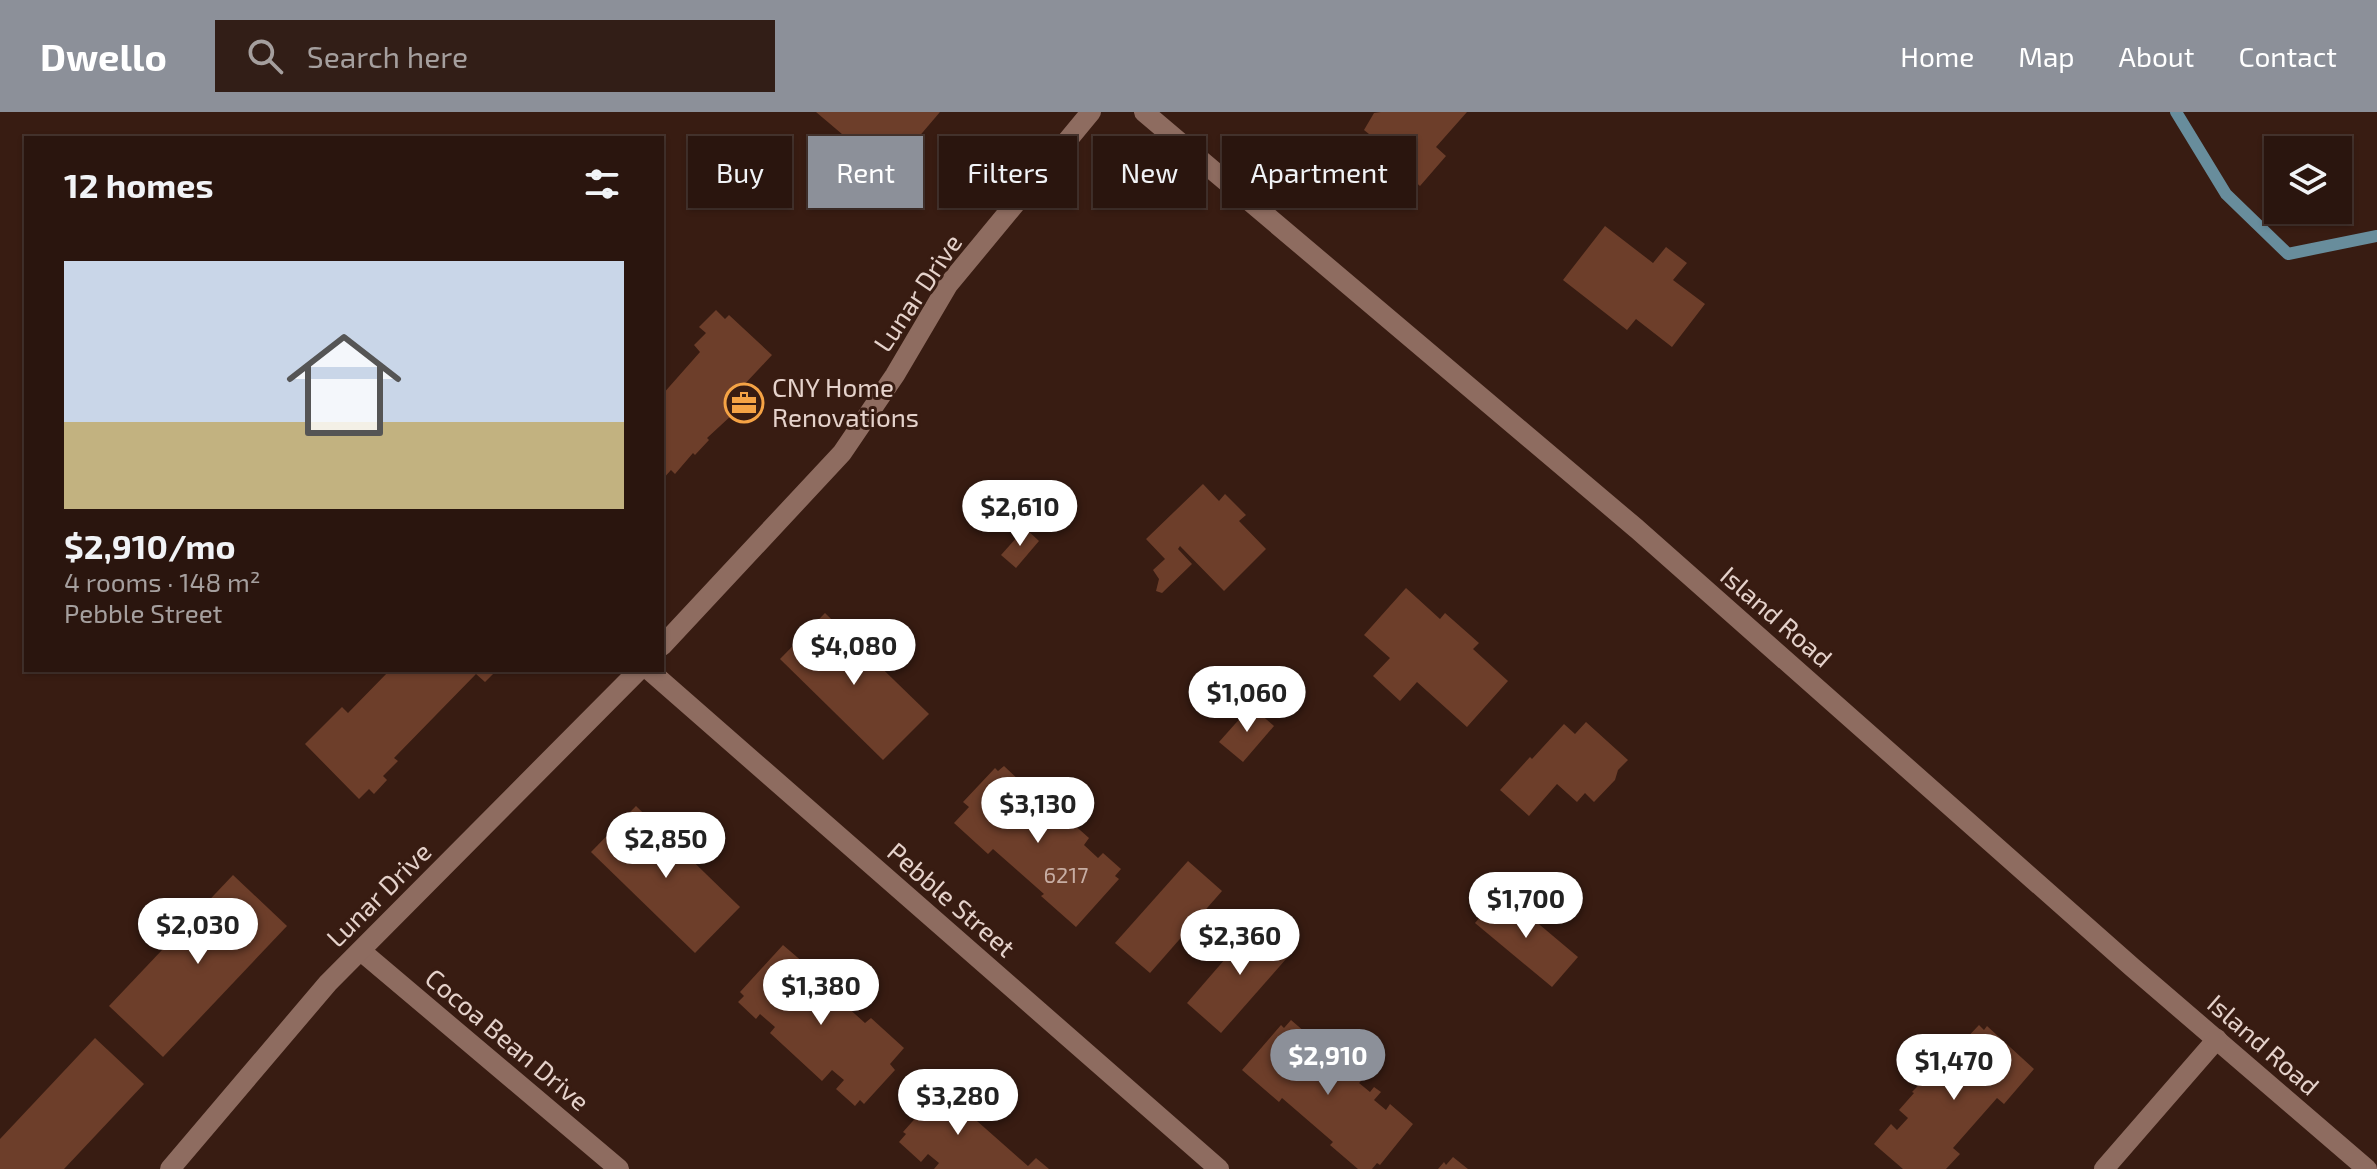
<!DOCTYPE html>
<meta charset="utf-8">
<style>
:root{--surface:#2a150e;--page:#321e17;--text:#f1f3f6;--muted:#a59f9e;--line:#46342e;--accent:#8c9099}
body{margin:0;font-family:"Exo 2",sans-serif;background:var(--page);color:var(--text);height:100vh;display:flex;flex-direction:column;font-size:30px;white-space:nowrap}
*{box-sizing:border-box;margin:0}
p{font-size:26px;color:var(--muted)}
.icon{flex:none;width:44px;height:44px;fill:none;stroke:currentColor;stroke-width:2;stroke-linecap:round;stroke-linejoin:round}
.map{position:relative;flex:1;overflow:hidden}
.sheet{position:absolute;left:24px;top:24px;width:640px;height:536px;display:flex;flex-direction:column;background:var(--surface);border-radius:0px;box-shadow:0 2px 6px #0004,0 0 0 2px var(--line)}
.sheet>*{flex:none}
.guide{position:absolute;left:688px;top:24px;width:760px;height:72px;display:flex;gap:16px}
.tools{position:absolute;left:2264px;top:24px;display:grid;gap:16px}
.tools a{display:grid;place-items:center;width:88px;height:88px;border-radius:0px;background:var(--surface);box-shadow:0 2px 6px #0004,0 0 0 2px var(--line);font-size:40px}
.price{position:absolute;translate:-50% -68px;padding:0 18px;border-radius:28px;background:#fff;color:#222;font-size:26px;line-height:52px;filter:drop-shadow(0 2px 4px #0008)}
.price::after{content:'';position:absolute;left:50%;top:48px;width:24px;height:18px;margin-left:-12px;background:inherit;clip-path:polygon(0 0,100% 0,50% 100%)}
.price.on{background:var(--accent);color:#fff}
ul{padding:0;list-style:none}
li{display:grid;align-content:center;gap:16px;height:424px;padding:0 40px}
li span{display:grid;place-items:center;height:248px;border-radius:0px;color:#555}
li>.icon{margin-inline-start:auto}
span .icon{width:144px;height:144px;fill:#fffc;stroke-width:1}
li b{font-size:34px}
h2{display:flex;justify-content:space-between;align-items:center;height:96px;padding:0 40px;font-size:34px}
.chip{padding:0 28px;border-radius:0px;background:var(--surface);box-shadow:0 2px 6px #0004,0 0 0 2px var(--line);font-size:28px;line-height:72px}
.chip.on{background:var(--accent);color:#fff}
header{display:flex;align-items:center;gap:48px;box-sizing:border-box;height:112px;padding:0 40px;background:var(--accent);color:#fff}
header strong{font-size:38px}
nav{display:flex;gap:44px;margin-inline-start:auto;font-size:28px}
.search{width:560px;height:72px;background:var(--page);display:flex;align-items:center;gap:20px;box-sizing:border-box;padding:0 28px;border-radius:0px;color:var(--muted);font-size:30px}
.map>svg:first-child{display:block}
</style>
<header>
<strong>Dwello</strong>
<div class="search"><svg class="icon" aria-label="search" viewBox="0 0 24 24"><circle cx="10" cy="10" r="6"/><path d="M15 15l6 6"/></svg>Search here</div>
<nav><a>Home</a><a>Map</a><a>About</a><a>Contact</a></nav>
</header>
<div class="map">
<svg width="2377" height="1057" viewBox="0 0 2377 1057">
<rect width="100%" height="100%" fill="#381c12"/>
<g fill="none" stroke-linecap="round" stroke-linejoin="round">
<path stroke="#688d9c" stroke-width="12" d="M2176,0L2226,82L2288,142L2377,124"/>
</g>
<g fill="#6d3e2a">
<path d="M816,0H940L888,61Z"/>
<path d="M1381,0H1467L1436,35L1446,44L1420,74L1392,49L1393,47L1381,36L1384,34L1364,18L1374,1Z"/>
<path d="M1605,114L1653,151L1666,135L1687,151L1673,168L1705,192L1672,235L1636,207L1627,218L1563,168Z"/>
<path d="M716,198L725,207L729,203L772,243L742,275L749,282L730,299L733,302L707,326L709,328L695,343L693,341L675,362L671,358L662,368V283L700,240L694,233L706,221L699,215Z"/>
<path d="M1203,372L1219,389L1225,382L1246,403L1239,409L1266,437L1224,479L1180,434L1178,437L1192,452L1162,481L1156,479L1159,467L1153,458L1165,447L1146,427Z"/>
<path d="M1025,416L1039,429L1016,456L1001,443Z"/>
<path d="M1406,476L1440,507L1445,501L1479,531L1473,537L1508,569L1467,615L1417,570L1400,589L1373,564L1390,546L1364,523Z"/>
<path d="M825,501L929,602L883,648L780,547Z"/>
<path d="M390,558H497L485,570L476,562L394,646L398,649L383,664L387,668L374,682L369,677L359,687L305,632L342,595L348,601Z"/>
<path d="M1251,594L1274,614L1243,650L1219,630Z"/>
<path d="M1586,610L1628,648L1618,658L1615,668L1594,690L1585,681L1577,690L1557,672L1529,704L1500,678L1530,645L1532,647L1564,612L1575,622Z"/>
<path d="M1004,654L1022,671L1015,680L1026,690L1036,679L1089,726L1084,733L1098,746L1103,741L1121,757L1115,764L1119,767L1076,815L1041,784L1044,782L993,737L988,742L954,711L969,695L963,690L995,656L998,659Z"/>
<path d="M636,694L740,795L695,841L591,740Z"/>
<path d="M1188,749L1222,779L1150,861L1115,831Z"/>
<path d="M233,763L287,814L163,945L109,894Z"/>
<path d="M1501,780L1578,845L1552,875L1475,811Z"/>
<path d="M1258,809L1293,839L1221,921L1187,891Z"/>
<path d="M783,833L818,863L815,866L865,911L871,906L904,936L890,952L895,958L864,992L860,988L855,994L836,977L844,968L832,958L822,969L770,921L775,915L760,902L756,907L738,890L744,884L740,880Z"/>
<path d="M1291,908L1312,926L1308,931L1320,942L1324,937L1340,949L1342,946L1364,966L1359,971L1370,980L1374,975L1381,980L1374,988L1386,998L1390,992L1413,1012L1380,1053L1377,1051L1372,1057H1358L1330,1033L1333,1030L1282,986L1279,990L1242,958L1281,913L1284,916Z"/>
<path d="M1979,913L1984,918L1987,914L2034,957L2004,992L1997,986L1953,1036L1960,1042L1946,1057H1903L1874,1032L1891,1012L1897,1018L1908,1006L1899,998L1914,981L1912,980L1947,944L1953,948L1955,945L1958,947L1967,938L1960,933Z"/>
<path d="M95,926L144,972L64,1057H0V1027Z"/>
<path d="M947,971L982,1003L977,1009L1028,1054L1036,1046L1049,1057H934L939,1051L928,1042L921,1050L899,1030L906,1022L903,1020L920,1001L918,999L932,983L934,986Z"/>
<path d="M1453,1045L1468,1057H1438L1444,1050L1446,1053Z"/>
</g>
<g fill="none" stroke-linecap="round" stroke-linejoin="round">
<g stroke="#8e6c60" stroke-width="20">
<path d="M1144,0L1637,417L2132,855L2367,1057"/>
<path d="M662,534L842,341L895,263L948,173L1091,0"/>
<path d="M649,558L1219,1057"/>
<path d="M361,839L619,1057"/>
<path d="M170,1057L328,871L639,558"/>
<path d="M2104,1057L2217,927"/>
</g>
</g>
<defs>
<symbol id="office-ring" viewBox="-11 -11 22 22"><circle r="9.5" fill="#381c12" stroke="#f5a345" stroke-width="1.5"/><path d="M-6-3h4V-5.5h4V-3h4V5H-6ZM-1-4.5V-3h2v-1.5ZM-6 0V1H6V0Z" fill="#f5a345"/></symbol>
</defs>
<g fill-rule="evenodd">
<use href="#office-ring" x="722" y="269" width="44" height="44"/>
</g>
<g text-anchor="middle" stroke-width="6" stroke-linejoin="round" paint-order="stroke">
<g font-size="22" fill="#c7ada3">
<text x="1066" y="771">6217</text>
</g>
<g font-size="26" fill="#e5d2cb" stroke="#381c12">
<text transform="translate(918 181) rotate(-56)" y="9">Lunar Drive</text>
<text transform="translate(1776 505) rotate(41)" y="9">Island Road</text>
<text transform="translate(379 783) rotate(-45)" y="9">Lunar Drive</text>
<text transform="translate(951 788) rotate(41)" y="9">Pebble Street</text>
<text transform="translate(507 928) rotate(40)" y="9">Cocoa Bean Drive</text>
<text transform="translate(2263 933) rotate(41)" y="9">Island Road</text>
</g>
<g font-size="26" fill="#e5d2cb" stroke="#381c12" text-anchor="start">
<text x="772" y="285">CNY Home<tspan x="772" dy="30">Renovations</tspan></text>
</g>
</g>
</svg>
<div class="tools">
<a><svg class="icon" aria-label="layers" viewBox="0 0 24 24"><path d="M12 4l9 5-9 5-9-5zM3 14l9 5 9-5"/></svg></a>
</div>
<b class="price" style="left:1020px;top:436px">$2,610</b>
<b class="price" style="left:854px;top:575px">$4,080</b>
<b class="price" style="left:1247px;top:622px">$1,060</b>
<b class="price" style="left:1038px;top:733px">$3,130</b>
<b class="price" style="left:666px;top:768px">$2,850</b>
<b class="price" style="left:1526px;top:828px">$1,700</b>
<b class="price" style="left:198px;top:854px">$2,030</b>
<b class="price" style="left:1240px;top:865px">$2,360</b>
<b class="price" style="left:821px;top:915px">$1,380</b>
<b class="price on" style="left:1328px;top:985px">$2,910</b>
<b class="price" style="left:1954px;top:990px">$1,470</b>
<b class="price" style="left:958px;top:1025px">$3,280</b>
<div class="guide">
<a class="chip">Buy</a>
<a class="chip on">Rent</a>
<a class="chip">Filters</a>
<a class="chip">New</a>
<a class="chip">Apartment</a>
</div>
<section class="sheet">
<h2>12 homes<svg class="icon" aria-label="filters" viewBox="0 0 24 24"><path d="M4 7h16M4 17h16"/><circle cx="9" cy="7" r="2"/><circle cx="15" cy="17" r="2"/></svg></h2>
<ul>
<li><span style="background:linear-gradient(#c9d6e8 65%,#c2b280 0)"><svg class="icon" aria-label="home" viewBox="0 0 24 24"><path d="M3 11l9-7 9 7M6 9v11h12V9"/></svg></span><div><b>$2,910/mo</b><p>4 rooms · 148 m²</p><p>Pebble Street</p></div></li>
</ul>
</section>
</div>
